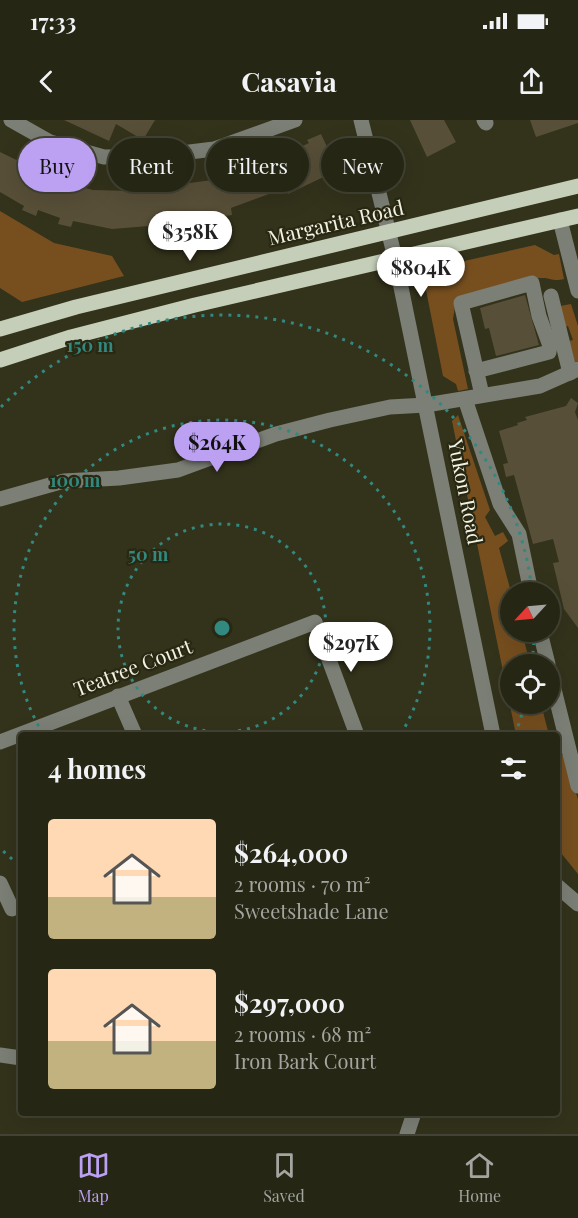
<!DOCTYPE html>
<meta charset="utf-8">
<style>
:root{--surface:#262614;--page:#2e2e1d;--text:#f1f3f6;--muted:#a4a5a0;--line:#424334;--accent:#bca0f2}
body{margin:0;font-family:"Playfair Display",serif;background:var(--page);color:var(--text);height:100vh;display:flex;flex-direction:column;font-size:22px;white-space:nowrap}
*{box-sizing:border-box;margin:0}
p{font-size:20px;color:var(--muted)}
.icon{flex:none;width:33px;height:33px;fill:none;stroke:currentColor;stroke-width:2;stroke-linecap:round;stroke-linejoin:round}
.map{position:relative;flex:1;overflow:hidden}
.drawer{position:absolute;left:18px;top:612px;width:542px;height:384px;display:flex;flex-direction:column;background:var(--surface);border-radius:6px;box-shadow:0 6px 24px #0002,0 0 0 2px var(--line)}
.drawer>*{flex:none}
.guide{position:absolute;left:18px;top:18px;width:543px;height:54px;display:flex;gap:12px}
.needle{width:39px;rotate:244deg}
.tools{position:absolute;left:500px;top:462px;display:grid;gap:12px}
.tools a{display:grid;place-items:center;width:60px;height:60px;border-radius:50%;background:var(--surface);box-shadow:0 6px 24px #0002,0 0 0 2px var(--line);font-size:30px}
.price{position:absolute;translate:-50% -51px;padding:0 14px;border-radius:21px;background:#fff;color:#222;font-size:20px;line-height:39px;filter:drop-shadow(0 2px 3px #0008)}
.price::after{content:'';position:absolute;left:50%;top:36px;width:18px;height:14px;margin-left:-9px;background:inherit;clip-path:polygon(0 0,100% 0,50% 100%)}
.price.current{background:var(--accent);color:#111}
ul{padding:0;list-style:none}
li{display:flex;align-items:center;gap:18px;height:150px;padding:0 30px}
li span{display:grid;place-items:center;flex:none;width:168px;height:120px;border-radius:6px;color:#555}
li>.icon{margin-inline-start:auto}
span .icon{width:72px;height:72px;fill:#fffc;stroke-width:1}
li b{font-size:26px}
h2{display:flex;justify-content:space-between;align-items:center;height:72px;padding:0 30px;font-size:26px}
.tag{padding:0 21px;border-radius:27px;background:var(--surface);box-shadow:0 6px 24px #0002,0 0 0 2px var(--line);font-size:21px;line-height:54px}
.tag.current{background:var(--accent);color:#111}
.status{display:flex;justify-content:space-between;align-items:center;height:42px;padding:0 30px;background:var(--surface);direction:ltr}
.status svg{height:16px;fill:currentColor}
header{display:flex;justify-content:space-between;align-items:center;height:78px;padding:0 30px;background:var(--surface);font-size:27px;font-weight:700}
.tabs{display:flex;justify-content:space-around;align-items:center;height:84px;border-top:2px solid var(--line);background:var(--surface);font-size:16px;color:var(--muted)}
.tabs a{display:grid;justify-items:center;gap:3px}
.tabs .current{color:var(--accent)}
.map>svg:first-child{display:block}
</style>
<div class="status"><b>17:33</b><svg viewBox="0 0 49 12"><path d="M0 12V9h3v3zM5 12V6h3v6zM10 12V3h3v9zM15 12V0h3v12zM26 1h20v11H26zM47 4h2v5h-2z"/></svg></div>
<header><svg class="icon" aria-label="back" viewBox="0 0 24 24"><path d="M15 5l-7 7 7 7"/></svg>Casavia<svg class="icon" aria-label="share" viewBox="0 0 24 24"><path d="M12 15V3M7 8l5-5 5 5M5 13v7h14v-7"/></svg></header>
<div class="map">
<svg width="578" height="1014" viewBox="0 0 578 1014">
<rect width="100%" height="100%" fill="#33321b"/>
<g fill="#774f1f">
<path d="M0,91L54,123L112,136L124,156L22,182L0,168Z"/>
<path d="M535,125L554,135L559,134L564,159C554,162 551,158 542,158C524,158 472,173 456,181L453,199L468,269L458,271L456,264L443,256L426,170L438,147Z"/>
<path d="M571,184L578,206V241L575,242L569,221L573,220L568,206L565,207L560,186Z"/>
<path d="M458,295L490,390L485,397L495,416L503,412L508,421L499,428L511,472L510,512H522L530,544H510V584H541L549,615H516L452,301Z"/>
<path d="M563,635L578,679V754L557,728L556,637Z"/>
</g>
<g fill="#584f38">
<path d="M64,0H155L143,20L116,4L109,21Z"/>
<path d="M410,0H444L456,22L427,37Z"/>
<path d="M530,0H578V3L536,17Z"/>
<path d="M321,14L338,50L288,74L285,68L231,88L232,95L219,97L218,92L161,105L112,109L73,101L71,107L58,104L60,98L38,90L36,96L22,90L24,86L0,72V32L31,47L30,49L62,62L93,70L131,71L234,57L233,54L259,46L309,23L307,20Z"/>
<path d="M525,175L539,225L496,236L489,208L485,209L480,188Z"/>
<path d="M571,278L578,283L575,292L578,300V508L564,489L553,443L559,442L553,419L533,424L514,355L506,357L503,344L508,343L499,311L518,305L517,303L527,300L525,297L566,286Z"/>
</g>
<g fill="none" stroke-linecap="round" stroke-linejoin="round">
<g stroke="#7b7f75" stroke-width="15">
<path d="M11,0L50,22L104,37L157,36L214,29L295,0"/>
<path d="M361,0L395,138L493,615"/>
<path d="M484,0L486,3"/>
<path d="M560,100L578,171"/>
<path d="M551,176L570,253"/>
<path d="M476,251L549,232L550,226L539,196L532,163L461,183L482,275"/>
<path d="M465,279L500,384L519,414L531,472"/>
<path d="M0,379L64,361L119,358L178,350L276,314L330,300L390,287L426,285L540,266L578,249"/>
<path d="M540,512L548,544"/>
<path d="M549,549L578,666"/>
<path d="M118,576L135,615"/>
<path d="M0,622L315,502L357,615"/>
<path d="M0,763L12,789"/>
<path d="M556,765L578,784"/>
<path d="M0,935L21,938"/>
<path d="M407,1014L414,993"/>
</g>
<g stroke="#c4ceb8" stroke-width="15">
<path d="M0,209L76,187L578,66"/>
<path d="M0,240L71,217L195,185L578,96"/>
</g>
</g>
<g fill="none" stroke="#318980" stroke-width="3" stroke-dasharray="3 6">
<circle cx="222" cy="508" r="104"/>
<path d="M43 614A208 208 0 1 1 401 614"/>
<path d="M534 513A312 312 0 0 1 532 543M524 586A312 312 0 0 1 515 615M19 745A312 312 0 0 1 1 729M1 287A312 312 0 0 1 532 470"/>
</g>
<g text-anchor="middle" stroke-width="4.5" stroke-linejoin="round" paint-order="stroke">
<g font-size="20" fill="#f3f3e5" stroke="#292812">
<text transform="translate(336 103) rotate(-13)" y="7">Margarita Road</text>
<text transform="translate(465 372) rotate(79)" y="7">Yukon Road</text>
<text transform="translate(133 548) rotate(-21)" y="7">Teatree Court</text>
</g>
</g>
<circle cx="222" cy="508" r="9" fill="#318980" stroke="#292812" stroke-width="3"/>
<g font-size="18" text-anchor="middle" font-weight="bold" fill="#318980" stroke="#292812" stroke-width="4.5" stroke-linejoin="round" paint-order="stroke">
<text x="90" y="232">150 m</text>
<text x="75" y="367">100 m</text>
<text x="148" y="441">50 m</text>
</g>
</svg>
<div class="tools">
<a><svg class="needle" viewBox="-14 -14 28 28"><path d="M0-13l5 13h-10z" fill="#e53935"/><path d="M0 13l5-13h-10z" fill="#a4a5a0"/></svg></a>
<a><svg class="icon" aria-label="locate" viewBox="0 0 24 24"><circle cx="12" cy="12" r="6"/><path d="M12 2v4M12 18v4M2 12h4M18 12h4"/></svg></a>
</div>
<b class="price" style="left:190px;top:142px">$358K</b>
<b class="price" style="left:421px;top:178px">$804K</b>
<b class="price current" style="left:217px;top:353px">$264K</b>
<b class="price" style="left:351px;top:553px">$297K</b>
<div class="guide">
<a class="tag current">Buy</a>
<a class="tag">Rent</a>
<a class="tag">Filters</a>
<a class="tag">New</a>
</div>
<section class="drawer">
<h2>4 homes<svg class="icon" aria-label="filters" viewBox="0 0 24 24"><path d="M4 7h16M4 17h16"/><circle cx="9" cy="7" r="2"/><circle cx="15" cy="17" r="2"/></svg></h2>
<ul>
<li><span style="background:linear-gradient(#ffd9b3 65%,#c2b280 0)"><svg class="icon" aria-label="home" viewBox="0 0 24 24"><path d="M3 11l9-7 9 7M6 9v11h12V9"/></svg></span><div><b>$264,000</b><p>2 rooms · 70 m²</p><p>Sweetshade Lane</p></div></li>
<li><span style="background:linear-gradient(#ffd9b3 60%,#c2b280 0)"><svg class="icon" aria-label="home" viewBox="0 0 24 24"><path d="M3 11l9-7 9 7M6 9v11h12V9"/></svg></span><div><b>$297,000</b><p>2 rooms · 68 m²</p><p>Iron Bark Court</p></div></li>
</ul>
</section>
</div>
<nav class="tabs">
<a class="current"><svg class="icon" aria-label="map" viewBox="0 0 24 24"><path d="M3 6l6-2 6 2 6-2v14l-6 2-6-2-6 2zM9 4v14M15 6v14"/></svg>Map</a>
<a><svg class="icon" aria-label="saved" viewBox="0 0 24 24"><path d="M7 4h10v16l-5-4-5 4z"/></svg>Saved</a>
<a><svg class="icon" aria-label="home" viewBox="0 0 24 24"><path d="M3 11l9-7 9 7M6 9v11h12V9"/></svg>Home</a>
</nav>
